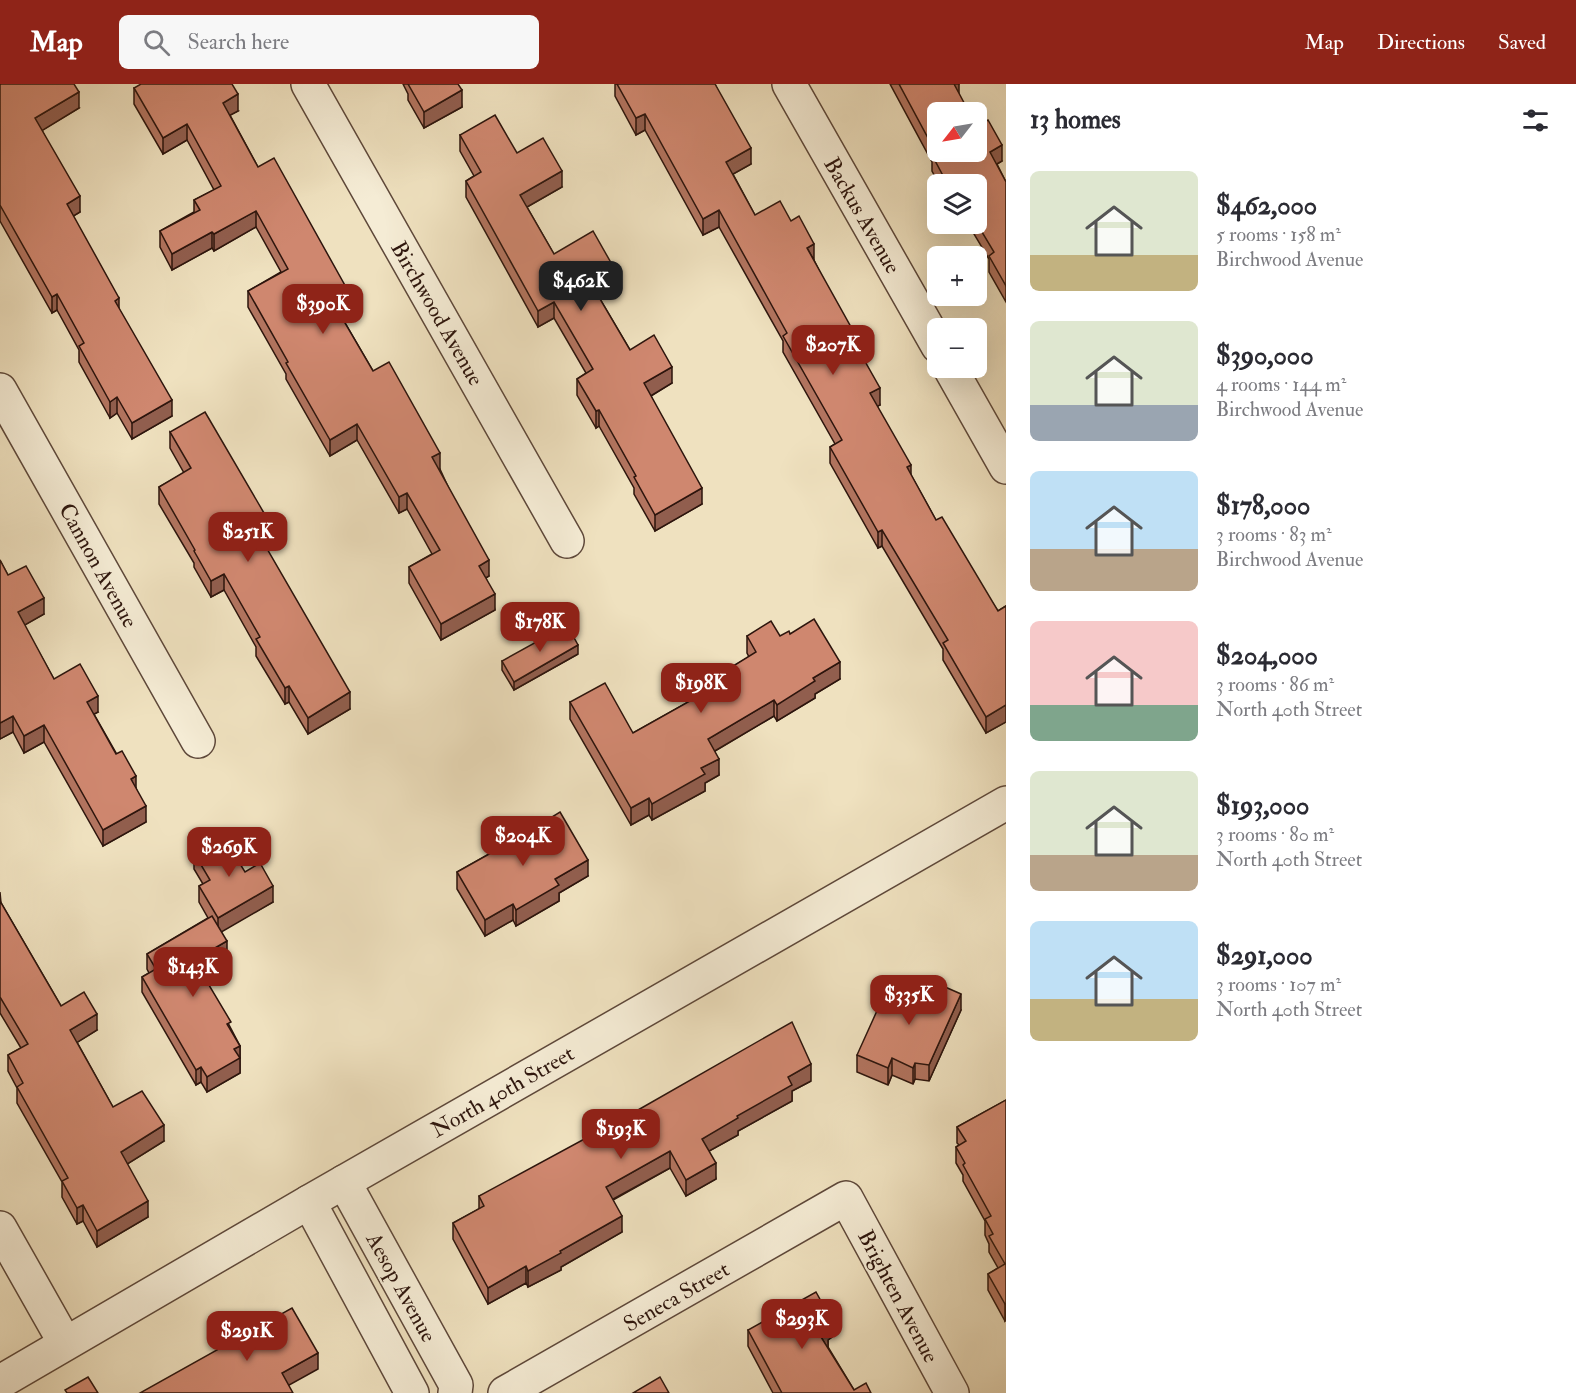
<!DOCTYPE html>
<meta charset="utf-8">
<style>
:root{--surface:#fff;--page:#f7f7f7;--text:#2b2b33;--muted:#7c7c81;--accent:#8f2418}
body{margin:0;font-family:"IM FELL Double Pica",serif;background:var(--page);color:var(--text);height:100vh;display:flex;flex-direction:column;font-size:22px;white-space:nowrap}
*{box-sizing:border-box;margin:0}
p{font-size:20px;color:var(--muted)}
.icon{flex:none;width:33px;height:33px;fill:none;stroke:currentColor;stroke-width:2;stroke-linecap:round;stroke-linejoin:round}
.map{position:relative;flex:1;overflow:hidden}
.drawer{display:flex;flex-direction:column;background:var(--surface);width:570px}
.drawer>*{flex:none}
.needle{width:39px;rotate:239deg}
.tools{position:absolute;left:927px;top:18px;display:grid;gap:12px}
.tools a{display:grid;place-items:center;width:60px;height:60px;border-radius:9px;background:var(--surface);box-shadow:0 6px 24px #0002;font-size:30px}
.price{position:absolute;translate:-50% -51px;padding:0 14px;border-radius:12px;background:var(--accent);color:#fff;font-size:20px;line-height:39px;filter:drop-shadow(0 2px 3px #0008)}
.price::after{content:'';position:absolute;left:50%;top:36px;width:18px;height:14px;margin-left:-9px;background:inherit;clip-path:polygon(0 0,100% 0,50% 100%)}
.price.active{background:#222;color:#fff}
ul{padding:0;list-style:none}
li{display:flex;align-items:center;gap:18px;height:150px;padding:0 24px}
li span{display:grid;place-items:center;flex:none;width:168px;height:120px;border-radius:9px;color:#555}
li>.icon{margin-inline-start:auto}
span .icon{width:72px;height:72px;fill:#fffc;stroke-width:1}
li b{font-size:26px}
h2{display:flex;justify-content:space-between;align-items:center;height:72px;padding:0 24px;font-size:26px}
header{display:flex;align-items:center;gap:36px;box-sizing:border-box;height:84px;padding:0 30px;background:var(--accent);color:#fff}
header strong{font-size:28px}
nav{display:flex;gap:33px;margin-inline-start:auto;font-size:21px}
.search{width:420px;height:54px;background:var(--page);display:flex;align-items:center;gap:15px;box-sizing:border-box;padding:0 21px;border-radius:9px;color:var(--muted);font-size:22px}
main{display:flex;flex:1;min-height:0}
.map>svg:first-child{display:block}
</style>
<header>
<strong>Map</strong>
<div class="search"><svg class="icon" aria-label="search" viewBox="0 0 24 24"><circle cx="10" cy="10" r="6"/><path d="M15 15l6 6"/></svg>Search here</div>
<nav><a>Map</a><a>Directions</a><a>Saved</a></nav>
</header>
<main>
<div class="map">
<svg width="1006" height="1309" viewBox="0 0 1006 1309">
<rect width="100%" height="100%" fill="#efe1bf"/>
<filter id="stains"><feTurbulence type="fractalNoise" baseFrequency=".00333" numOctaves="4"/><feColorMatrix values="0 0 0 0 .2 0 0 0 0 .09 0 0 0 0 .02 0 0 0 .5 -.17"/></filter>
<radialGradient id="worn" r=".72"><stop offset=".6" stop-color="#630" stop-opacity="0"/><stop offset="1" stop-color="#630" stop-opacity=".3"/></radialGradient>
<g fill="none" stroke-linecap="round" stroke-linejoin="round">
<defs>
<g id="minor">
<path d="M308,0L567,457"/>
<path d="M789,0L938,262"/>
<path d="M950,284L1006,383"/>
<path d="M0,306L198,657"/>
<path d="M344,1098L456,1301L455,1309"/>
<path d="M309,1118L412,1309"/>
<path d="M0,1144L65,1259"/>
<path d="M0,1298L309,1118L1006,719"/>
<path d="M505,1309L846,1114L952,1309"/>
</g>
</defs>
<use href="#minor" stroke="#5e483a" stroke-width="36"/>
<use href="#minor" stroke="#f5ecd5" stroke-width="33"/>
</g>
<g fill="#b2745f" stroke="#2d150d" stroke-width="1.5">
<path d="M403,0H458L462,23L424,44L408,16V10Z"/>
<path d="M615,0H715L751,80L733,90L755,131L791,137L814,176L866,280L880,321L877,322L911,391L936,436L998,527L1006,522V638L986,649L943,576V565L882,462L878,464L830,379V363L835,360L783,268V257L719,143L703,151L645,46L636,51L615,12Z"/>
<path d="M890,0H959L938,28L1002,77L997,80L1006,98V218L989,188V175L968,140H976V100H939L932,87V78Z"/>
<path d="M0,1L79,24L42,46L80,128L73,132L172,332L132,355L117,329L110,334L79,278V266L57,226L52,229L0,137Z"/>
<path d="M134,4L238,27L230,31L258,83L347,221L338,227L373,287L440,385L489,492L486,494L495,526L441,556L409,499V483L432,470L407,425L399,429L357,356L330,372L286,295V290L248,223V207L281,188L256,143L214,167L212,164L172,186L160,163V147L194,128V116L214,106L187,56L163,70L134,20Z"/>
<path d="M460,51L517,69L562,103L527,123L554,170L614,200L597,210L630,266L672,299L651,312L702,420L655,447L634,410V404L599,342L596,344L577,311V295L586,289L554,234L538,243L466,113V97L474,92L460,67Z"/>
<path d="M170,348L264,446L258,449L350,625L308,650L289,618L285,620L256,572V563L224,506L211,513L194,483V479L159,420V403L184,389L170,364Z"/>
<path d="M0,476L8,491L44,530L24,541L54,595L98,628L94,630L136,704L146,738L103,762L44,658L24,669L13,648L0,655Z"/>
<path d="M790,550L840,595L815,610V614L777,637L774,632L715,667L719,691L705,699V707L652,736L649,731L631,741L570,635V618L633,649L717,602V592L749,573L747,569V552H780Z"/>
<path d="M578,570L514,606L502,586V577Z"/>
<path d="M531,746L588,792L559,809V817L516,842L513,836L485,852L457,805V788L498,765V761Z"/>
<path d="M194,769L245,788L273,818L221,847L227,872L201,887L240,962V989L207,1008L201,998L196,1001L142,908V893L149,889L147,885V870L208,834L199,818V802L203,800L194,785Z"/>
<path d="M0,808L1,819L61,922L97,946L77,958L113,1023L164,1057L127,1080L148,1133L97,1163L83,1137L77,1140L62,1113V1098L17,1019V1004L8,987V971L21,964L0,929Z"/>
<path d="M929,915L961,926L929,997L915,995L913,1000L892,991L888,1001L857,988V971Z"/>
<path d="M811,997L792,1007V1017L738,1047V1051L709,1067L716,1095L686,1112L670,1084L613,1116L622,1148L561,1183V1186L528,1203L526,1199L488,1220L453,1155V1139L479,1125V1112Z"/>
<path d="M1006,1016V1236L1005,1237L988,1206V1190L998,1184L989,1168V1160L985,1151V1137L963,1097V1091L956,1079V1063L959,1061L957,1059V1043Z"/>
<path d="M748,1246L832,1253L828,1256V1263L854,1306L871,1309H773L748,1262Z"/>
</g>
<g fill="#915e4e" stroke="#2d150d" stroke-width="1.5">
<path d="M953,0H959V11Z"/>
<path d="M462,6V23L424,44V28Z"/>
<path d="M79,8V24L35,51V34Z"/>
<path d="M238,10V27L223,35V19Z"/>
<path d="M645,30V46L636,51V34Z"/>
<path d="M187,40V56L163,70V54Z"/>
<path d="M1002,61V77L990,84V68Z"/>
<path d="M751,64V80L726,94V78Z"/>
<path d="M562,87V103L520,127V111Z"/>
<path d="M80,112V128L67,136V120Z"/>
<path d="M719,126V143L703,151V135Z"/>
<path d="M256,127V143L214,167V150Z"/>
<path d="M212,148V164L172,186V170Z"/>
<path d="M814,160V176L807,164Z"/>
<path d="M614,184V200L590,214V198Z"/>
<path d="M347,205V221L331,231V215Z"/>
<path d="M57,210V226L52,229V213Z"/>
<path d="M119,214V231L115,217Z"/>
<path d="M554,218V234L538,243V227Z"/>
<path d="M866,270V286L862,272Z"/>
<path d="M672,283V299L644,316V299Z"/>
<path d="M880,304V321L870,326V309Z"/>
<path d="M117,313V329L110,334V318Z"/>
<path d="M172,316V332L132,355V339Z"/>
<path d="M599,326V342L596,344V327Z"/>
<path d="M357,340V356L330,372V356Z"/>
<path d="M440,369V385L432,389V373Z"/>
<path d="M911,381V397L907,383Z"/>
<path d="M702,404V420L655,447V431Z"/>
<path d="M407,409V425L399,429V413Z"/>
<path d="M264,429V446L251,454V437Z"/>
<path d="M882,446V462L878,464V448Z"/>
<path d="M489,476V492L479,498V482Z"/>
<path d="M224,490V506L211,513V497Z"/>
<path d="M495,510V526L441,556V540Z"/>
<path d="M44,514V530L18,545V528Z"/>
<path d="M578,561V570L514,606V598Z"/>
<path d="M840,578V595L815,610V614L777,637V621L813,594Z"/>
<path d="M289,602V618L285,620V604Z"/>
<path d="M350,608V625L308,650V634Z"/>
<path d="M98,612V628L87,634V618Z"/>
<path d="M774,616V632L708,671V655Z"/>
<path d="M1006,621V638L986,649V633Z"/>
<path d="M13,632V648L0,655V639Z"/>
<path d="M44,641V658L24,669V652Z"/>
<path d="M719,675V691L705,699V707L652,736V720L701,684Z"/>
<path d="M136,692V709L131,695Z"/>
<path d="M649,714V731L631,741V724Z"/>
<path d="M146,722V738L103,762V746Z"/>
<path d="M588,776V792L559,809V817L516,842V826L555,795Z"/>
<path d="M273,802V818L218,850V834Z"/>
<path d="M513,820V836L485,852V836Z"/>
<path d="M227,857V872L194,891V876Z"/>
<path d="M961,910V926L929,997V981Z"/>
<path d="M97,930V946L70,963V946Z"/>
<path d="M240,962V989L207,1008V993L234,965Z"/>
<path d="M892,974V991L888,1001V984Z"/>
<path d="M915,979V995L913,1000V984Z"/>
<path d="M811,980V997L792,1007V1017L738,1047V1051L702,1071V1055L737,1032L788,993Z"/>
<path d="M201,983V998L196,1001V986Z"/>
<path d="M164,1041V1057L121,1084V1068Z"/>
<path d="M670,1067V1084L606,1119V1103Z"/>
<path d="M716,1079V1095L686,1112V1096Z"/>
<path d="M148,1117V1133L97,1163V1147Z"/>
<path d="M83,1121V1137L77,1140V1124Z"/>
<path d="M622,1132V1148L561,1183V1186L528,1203V1187L560,1167Z"/>
<path d="M526,1182V1199L488,1220V1204Z"/>
<path d="M1005,1220H1006V1236L1005,1237Z"/>
<path d="M832,1237V1253L828,1256V1265L821,1253L824,1242Z"/>
<path d="M318,1269V1285L282,1305V1289Z"/>
</g>
<g fill="#cf876f" stroke="#2d150d" stroke-width="1.5">
<path d="M1,0H74L79,8L35,34L80,112L67,120L119,214L115,217L172,316L132,339L117,313L110,318L79,262L84,259L57,210L52,213L0,121V1Z"/>
<path d="M141,0H232L238,10L223,19L258,83L274,74L347,205L331,215L373,287L389,278L440,369L432,373L489,476L479,482L495,510L441,540L409,483L440,466L407,409L399,413L357,340L330,356L286,279L288,278L248,207L288,185L256,127L214,150L212,148L172,170L160,147L200,126L194,116L221,102L187,40L163,54L134,4Z"/>
<path d="M408,0H458L462,6L424,28Z"/>
<path d="M617,0H715L751,64L726,78L755,131L780,117L791,137L799,132L814,160L807,164L866,270L862,272L880,304L870,309L911,381L907,383L936,436L942,433L998,527L1006,522V621L986,633L943,559L948,556L882,446L878,448L830,363L842,356L783,252L787,249L719,126L703,135L645,30L636,34Z"/>
<path d="M899,0H954L969,28H938V68H976V42H977L988,36L1002,61L990,68L1006,98V202L989,172L994,168L976,138V100H952L951,97L947,99L932,71L936,69Z"/>
<path d="M495,31L517,69L543,54L562,87L520,111L554,170L593,147L614,184L590,198L630,266L654,251L672,283L644,299L702,404L655,431L634,393L636,392L599,326L596,327L577,295L593,285L554,218L538,227L466,97L481,88L460,51Z"/>
<path d="M205,328L264,429L251,437L350,608L308,634L289,602L285,604L256,555L260,553L224,490L211,497L194,467L195,466L159,403L191,384L170,348Z"/>
<path d="M0,476L8,491L26,482L44,514L18,528L54,595L80,580L98,612L87,618L116,670L122,667L136,692L131,695L146,722L103,746L44,641L24,652L13,632L0,639Z"/>
<path d="M814,535L840,578L813,594L815,597L777,621L774,616L708,655L719,675L701,684L705,690L652,720L649,714L631,724L570,618L605,599L633,649L722,599L717,592L756,568L747,552L771,537L780,552L789,547L790,550Z"/>
<path d="M567,541L578,561L514,598L502,577Z"/>
<path d="M560,728L588,776L555,795L559,801L516,826L513,820L485,836L457,788L500,764L498,761L529,742L531,746Z"/>
<path d="M223,752L245,788L260,779L273,802L218,834L199,802L210,796L194,769Z"/>
<path d="M0,817L61,922L84,908L97,930L70,946L113,1023L142,1007L164,1041L121,1068L148,1117L97,1147L83,1121L77,1124L62,1097L68,1094L17,1003L23,999L8,971L28,960L0,913Z"/>
<path d="M212,832L227,857L194,876L231,938L227,940L240,962L234,965L240,974L207,993L201,983L196,986L142,893L156,885L147,870Z"/>
<path d="M890,898L929,915L936,899L961,910L929,981L915,979L913,984L892,974L888,984L857,971Z"/>
<path d="M792,938L811,980L788,993L792,1001L737,1032L738,1034L702,1055L716,1079L686,1096L670,1067L606,1103L622,1132L560,1167L561,1169L528,1187L526,1182L488,1204L453,1139L484,1122L479,1112L638,1026Z"/>
<path d="M1006,1016V1220H1005L988,1190L1005,1180L989,1152L993,1150L985,1135L991,1132L963,1081L965,1079L956,1063L966,1057L957,1043Z"/>
<path d="M816,1208L832,1237L824,1242L828,1249L821,1253L854,1306L866,1299L871,1309H782L748,1246Z"/>
<path d="M292,1224L318,1269L282,1289L293,1309H140Z"/>
<path d="M88,1293L98,1309H67L65,1306Z"/>
<path d="M660,1293L669,1309H633Z"/>
</g>
<g text-anchor="middle" stroke-width="4.5" stroke-linejoin="round" paint-order="stroke">
<g font-size="22" fill="#2d150d" stroke="#f5ecd5">
<text transform="translate(863 131) rotate(60)" y="8">Backus Avenue</text>
<text transform="translate(438 229) rotate(60)" y="8">Birchwood Avenue</text>
<text transform="translate(99 481) rotate(61)" y="8">Cannon Avenue</text>
<text transform="translate(502 1007) rotate(-30)" y="8">North 40th Street</text>
<text transform="translate(402 1203) rotate(61)" y="8">Aesop Avenue</text>
<text transform="translate(676 1212) rotate(-30)" y="8">Seneca Street</text>
<text transform="translate(899 1212) rotate(62)" y="8">Brighten Avenue</text>
</g>
</g>
<rect width="100%" height="100%" filter="url(#stains)"/>
<rect width="100%" height="100%" fill="url(#worn)"/>
</svg>
<div class="tools">
<a><svg class="needle" viewBox="-14 -14 28 28"><path d="M0-13l5 13h-10z" fill="#e53935"/><path d="M0 13l5-13h-10z" fill="#7c7c81"/></svg></a>
<a><svg class="icon" aria-label="layers" viewBox="0 0 24 24"><path d="M12 4l9 5-9 5-9-5zM3 14l9 5 9-5"/></svg></a>
<a>+</a>
<a>−</a>
</div>
<b class="price active" style="left:581px;top:228px">$462K</b>
<b class="price" style="left:323px;top:251px">$390K</b>
<b class="price" style="left:833px;top:292px">$207K</b>
<b class="price" style="left:248px;top:479px">$251K</b>
<b class="price" style="left:540px;top:569px">$178K</b>
<b class="price" style="left:701px;top:630px">$198K</b>
<b class="price" style="left:523px;top:783px">$204K</b>
<b class="price" style="left:229px;top:794px">$269K</b>
<b class="price" style="left:193px;top:914px">$143K</b>
<b class="price" style="left:909px;top:942px">$335K</b>
<b class="price" style="left:621px;top:1076px">$193K</b>
<b class="price" style="left:802px;top:1266px">$293K</b>
<b class="price" style="left:247px;top:1278px">$291K</b>
</div>
<section class="drawer">
<h2>13 homes<svg class="icon" aria-label="filters" viewBox="0 0 24 24"><path d="M4 7h16M4 17h16"/><circle cx="9" cy="7" r="2"/><circle cx="15" cy="17" r="2"/></svg></h2>
<ul>
<li><span style="background:linear-gradient(#dfe7d0 70%,#c2b280 0)"><svg class="icon" aria-label="home" viewBox="0 0 24 24"><path d="M3 11l9-7 9 7M6 9v11h12V9"/></svg></span><div><b>$462,000</b><p>5 rooms · 158 m²</p><p>Birchwood Avenue</p></div></li>
<li><span style="background:linear-gradient(#dfe7d0 70%,#9aa5b1 0)"><svg class="icon" aria-label="home" viewBox="0 0 24 24"><path d="M3 11l9-7 9 7M6 9v11h12V9"/></svg></span><div><b>$390,000</b><p>4 rooms · 144 m²</p><p>Birchwood Avenue</p></div></li>
<li><span style="background:linear-gradient(#bfe0f5 65%,#b9a48a 0)"><svg class="icon" aria-label="home" viewBox="0 0 24 24"><path d="M3 11l9-7 9 7M6 9v11h12V9"/></svg></span><div><b>$178,000</b><p>3 rooms · 83 m²</p><p>Birchwood Avenue</p></div></li>
<li><span style="background:linear-gradient(#f6c9c9 70%,#7fa58c 0)"><svg class="icon" aria-label="home" viewBox="0 0 24 24"><path d="M3 11l9-7 9 7M6 9v11h12V9"/></svg></span><div><b>$204,000</b><p>3 rooms · 86 m²</p><p>North 40th Street</p></div></li>
<li><span style="background:linear-gradient(#dfe7d0 70%,#b9a48a 0)"><svg class="icon" aria-label="home" viewBox="0 0 24 24"><path d="M3 11l9-7 9 7M6 9v11h12V9"/></svg></span><div><b>$193,000</b><p>3 rooms · 80 m²</p><p>North 40th Street</p></div></li>
<li><span style="background:linear-gradient(#bfe0f5 65%,#c2b280 0)"><svg class="icon" aria-label="home" viewBox="0 0 24 24"><path d="M3 11l9-7 9 7M6 9v11h12V9"/></svg></span><div><b>$291,000</b><p>3 rooms · 107 m²</p><p>North 40th Street</p></div></li>
</ul>
</section>
</main>
